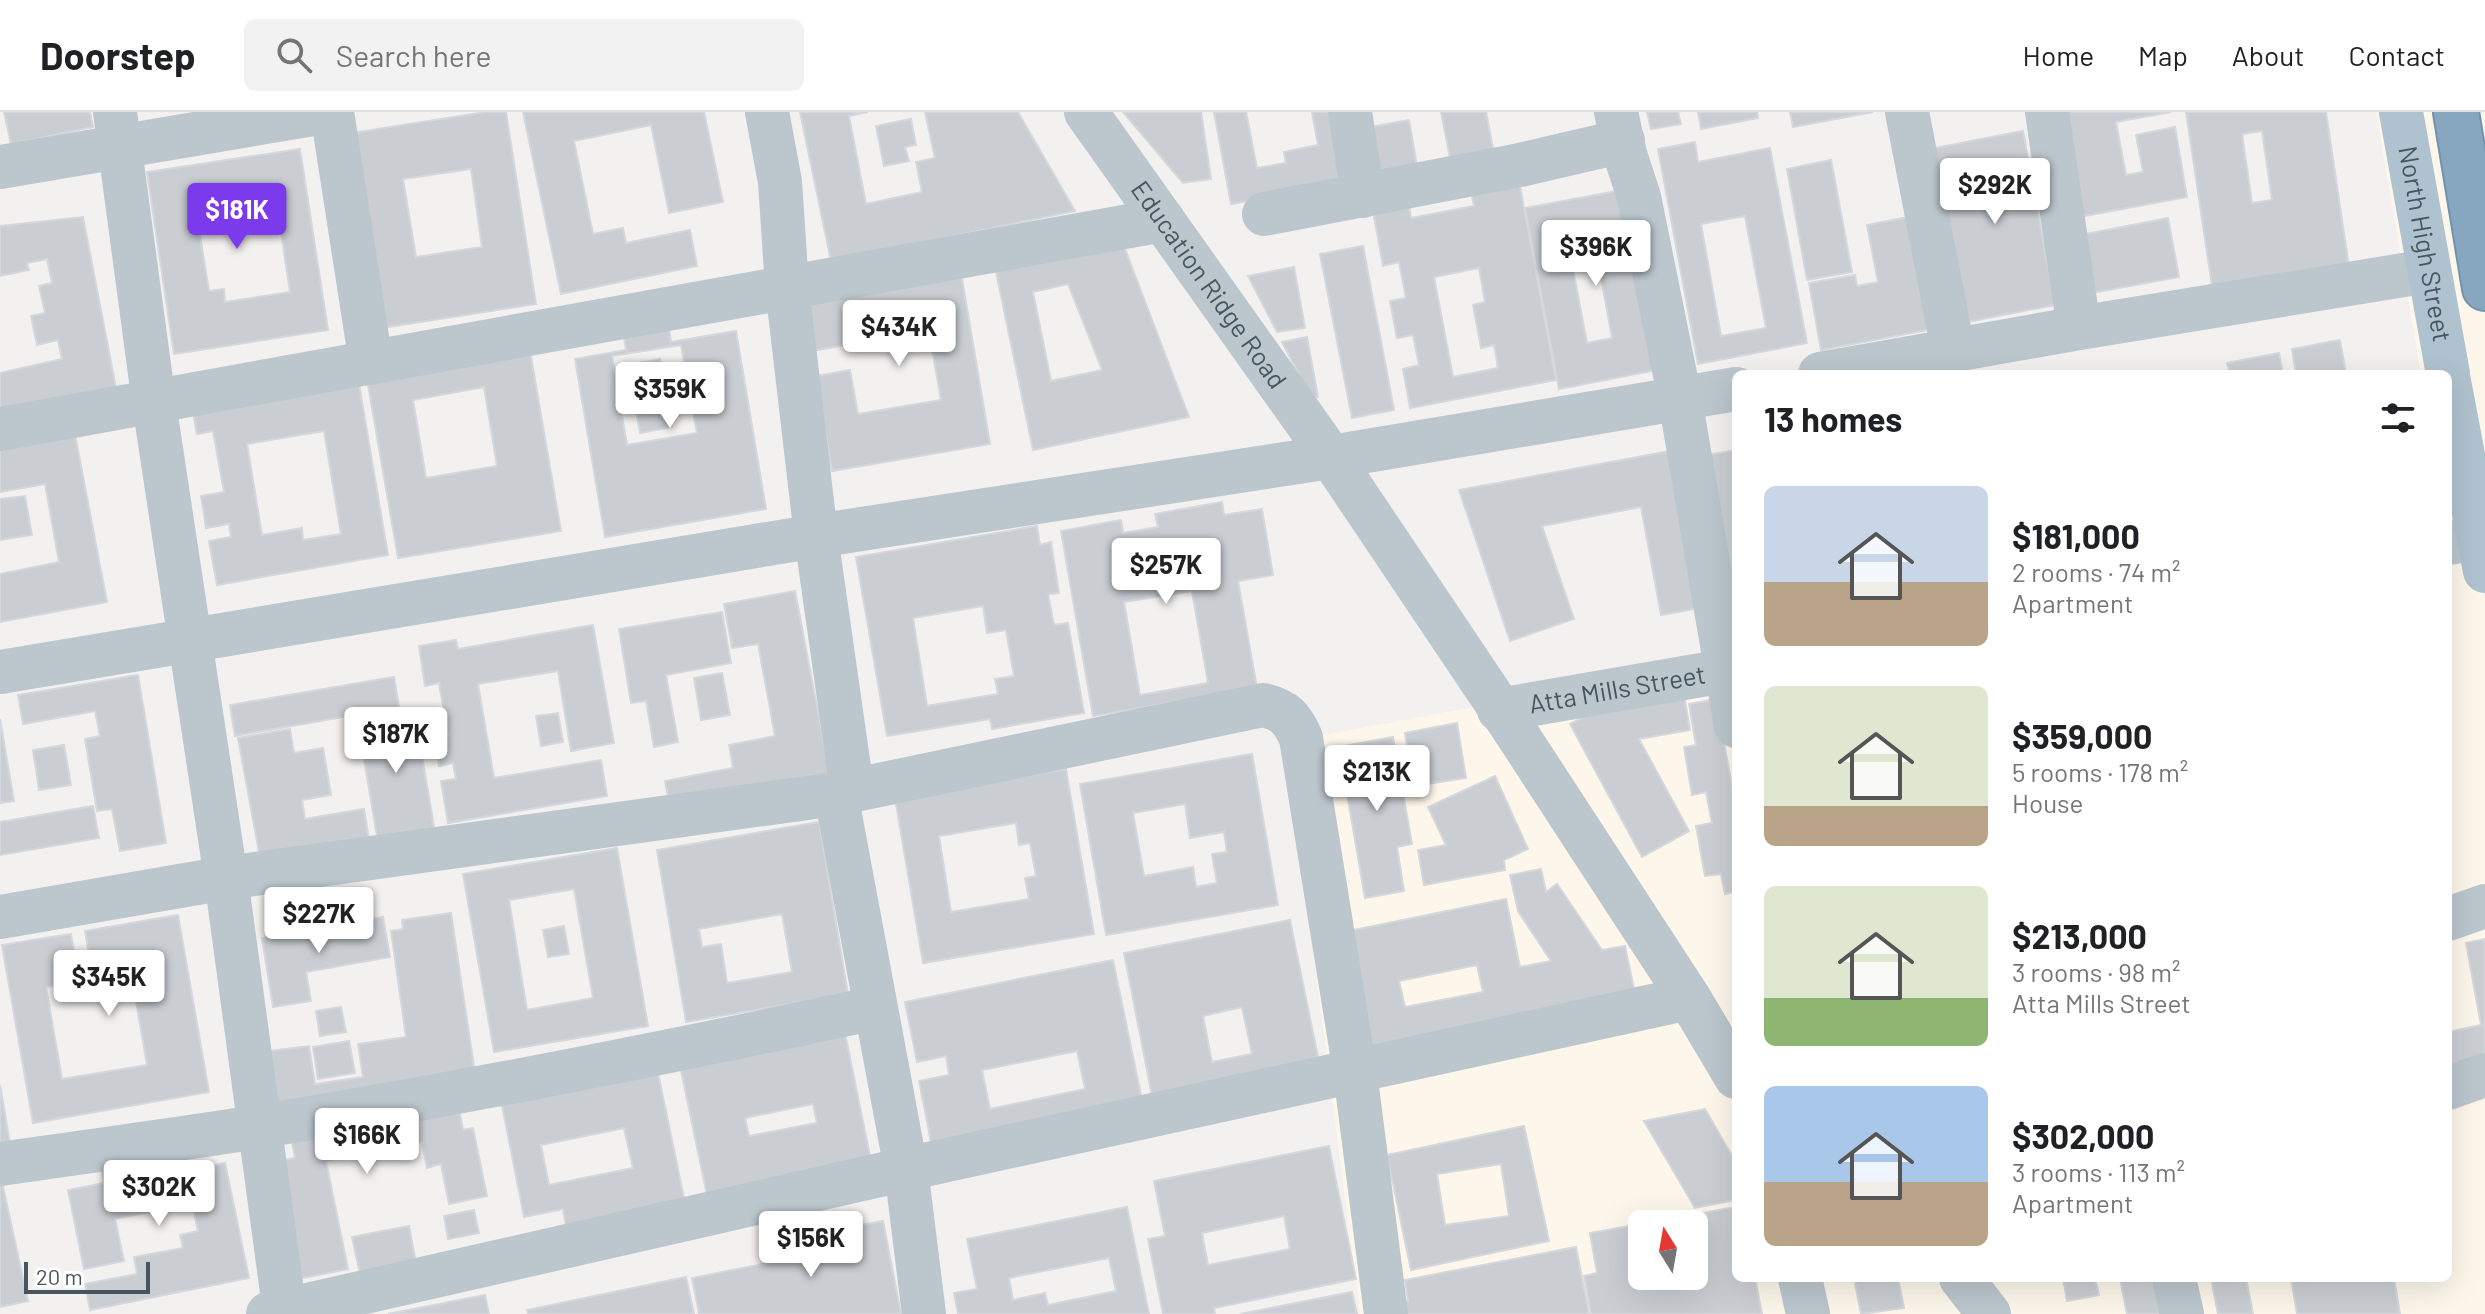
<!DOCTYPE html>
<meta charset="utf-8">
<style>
:root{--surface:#fff;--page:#f2f2f2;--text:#202124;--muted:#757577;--line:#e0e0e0;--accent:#7c3aed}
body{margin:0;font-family:Barlow,sans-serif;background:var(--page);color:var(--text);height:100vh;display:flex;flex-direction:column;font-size:30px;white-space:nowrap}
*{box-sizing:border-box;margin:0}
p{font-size:26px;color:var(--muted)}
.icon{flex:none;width:44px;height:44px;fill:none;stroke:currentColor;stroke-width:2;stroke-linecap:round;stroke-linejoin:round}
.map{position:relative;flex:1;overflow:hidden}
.drawer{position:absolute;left:1732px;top:258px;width:720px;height:912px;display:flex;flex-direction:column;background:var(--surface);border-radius:12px;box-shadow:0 8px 32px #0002}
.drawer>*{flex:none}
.needle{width:52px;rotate:349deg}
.buttons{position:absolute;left:1628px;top:1098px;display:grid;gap:16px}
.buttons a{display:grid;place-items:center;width:80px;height:80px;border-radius:12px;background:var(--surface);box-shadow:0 8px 32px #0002;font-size:40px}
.scale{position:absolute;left:24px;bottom:20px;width:126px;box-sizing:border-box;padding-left:8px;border:4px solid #47555e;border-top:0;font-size:22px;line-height:28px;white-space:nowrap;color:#47555e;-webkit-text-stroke:6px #fff;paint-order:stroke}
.price{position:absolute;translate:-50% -68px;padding:0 18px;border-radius:8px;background:#fff;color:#222;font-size:26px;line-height:52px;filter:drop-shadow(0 2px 4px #0008)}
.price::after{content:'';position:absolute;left:50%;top:48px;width:24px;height:18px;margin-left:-12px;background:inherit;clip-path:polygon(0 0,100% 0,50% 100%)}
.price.active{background:var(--accent);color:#fff}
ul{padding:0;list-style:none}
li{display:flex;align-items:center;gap:24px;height:200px;padding:0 32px}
li span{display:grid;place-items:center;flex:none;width:224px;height:160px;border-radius:12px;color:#555}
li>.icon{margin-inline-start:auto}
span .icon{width:96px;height:96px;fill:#fffc;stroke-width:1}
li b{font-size:34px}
h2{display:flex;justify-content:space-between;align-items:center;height:96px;padding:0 32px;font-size:34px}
header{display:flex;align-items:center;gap:48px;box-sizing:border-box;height:112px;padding:0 40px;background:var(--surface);border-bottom:2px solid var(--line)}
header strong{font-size:38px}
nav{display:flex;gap:44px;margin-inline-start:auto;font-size:28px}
.search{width:560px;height:72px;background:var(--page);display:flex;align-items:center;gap:20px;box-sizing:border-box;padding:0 28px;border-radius:12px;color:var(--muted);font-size:30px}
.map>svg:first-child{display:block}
</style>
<header>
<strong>Doorstep</strong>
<div class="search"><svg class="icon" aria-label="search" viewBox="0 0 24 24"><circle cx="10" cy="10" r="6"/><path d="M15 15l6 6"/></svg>Search here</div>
<nav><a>Home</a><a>Map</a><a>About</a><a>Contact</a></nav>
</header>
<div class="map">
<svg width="2485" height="1202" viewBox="0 0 2485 1202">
<rect width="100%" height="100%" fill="#f3f0f0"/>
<path fill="#fdf6ea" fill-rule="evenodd" d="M2376,0H2485V1202H1360L1286,630L1736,546V1166H2448V262H2421ZM1642,1112H1694V1164H1642Z"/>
<g fill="#caced3" stroke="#d4d7dc" stroke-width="2" fill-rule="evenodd">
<path d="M4,0H90L93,15L11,32Z"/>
<path d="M486,0H506L536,192L375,217L345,22ZM471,57L482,135L416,145L403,67Z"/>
<path d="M523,0H704L723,90L669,101L651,13L574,29L593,122L623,116L626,131L690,118L697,154L561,182Z"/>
<path d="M800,0H868L849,4L866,92L922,80L916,50L935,46L925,0H1018L1075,99L831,149Z"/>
<path d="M1123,0H1201L1211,67L1183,71Z"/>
<path d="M1214,0H1246L1257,56L1286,51L1284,40L1318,33L1312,0H1341L1354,70L1231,92Z"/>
<path d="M1441,0H1486L1496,52L1453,61Z"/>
<path d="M1647,0H1678L1681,12L1651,17Z"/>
<path d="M1698,0H1757L1758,6L1701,17Z"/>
<path d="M1790,0H1873L1793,15Z"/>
<path d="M2055,0H2171L2116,10L2126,63L2143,60L2136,23L2175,15L2187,85L2074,106Z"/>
<path d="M2186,0H2326L2349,155L2212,174ZM2262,19L2272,88L2252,91L2242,22Z"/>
<path d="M911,7L916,33L905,35L909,49L884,54L876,14Z"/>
<path d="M1409,8L1417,54L1368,63L1360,17Z"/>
<path d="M2023,19L2055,193L1967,210L1935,36Z"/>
<path d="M1695,30L1698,50L1770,36L1807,231L1698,252L1658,37ZM1745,104L1766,216L1721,224L1701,112Z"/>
<path d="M300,37L328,218L174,242L147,60ZM276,86L290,180L225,190L224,177L209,179L196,99Z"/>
<path d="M1831,48L1852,160L1807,168L1787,57Z"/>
<path d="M1517,58L1556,268L1410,296L1403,257L1419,253L1413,223L1397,226L1390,189L1406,186L1399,150L1383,154L1372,93L1408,87L1411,106L1474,94L1469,67ZM1479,156L1485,190L1473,193L1481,236L1494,233L1498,256L1453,265L1434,165Z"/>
<path d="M1633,76L1667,256L1559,277L1525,96ZM1596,138L1612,226L1587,231L1570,142Z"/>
<path d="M1913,104L1933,217L1821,238L1809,171L1855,163L1857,174L1878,170L1867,113Z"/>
<path d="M83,105L116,276L0,299V261L62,247L58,228L37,233L31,204L45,201L39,174L52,171L47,147L27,151L29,158L0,164V114Z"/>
<path d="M2168,106L2179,165L2081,183L2070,125Z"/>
<path d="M1122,129L1189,305L1033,338L995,155ZM1068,172L1102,258L1051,269L1033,180Z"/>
<path d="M1363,134L1394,298L1352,306L1320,142Z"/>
<path d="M960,155L990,332L832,359L816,264L850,258L858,302L941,288L929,219L811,239L802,182Z"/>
<path d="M1294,155L1305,216L1277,220L1248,164Z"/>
<path d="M667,205L671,230L736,219L766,397L605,425L575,247L626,238L622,213ZM681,233L697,321L627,333L612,244Z"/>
<path d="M1307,225L1318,285L1311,286L1282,230Z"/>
<path d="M2340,228L2346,262H2296L2292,237Z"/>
<path d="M530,239L561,419L398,446L367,267ZM484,275L497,354L426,366L413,288Z"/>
<path d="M2279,241L2283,262H2230L2227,251Z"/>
<path d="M660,247L672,315L640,321L628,253Z"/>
<path d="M358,266L388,443L217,473L209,429L231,425L229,412L206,416L201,384L224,380L213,319L197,322L192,294ZM324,319L341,422L303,428L302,416L262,423L247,332Z"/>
<path d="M73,312L107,490L0,510V462L59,450L45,372L0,380V325Z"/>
<path d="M1676,338L1705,495L1661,503L1641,395L1542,414L1574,507L1510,529L1459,378Z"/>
<path d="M1736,338V532L1696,345Z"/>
<path d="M25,384L32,423L0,428V387Z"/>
<path d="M1222,390L1224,403L1262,397L1273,463L1238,469L1257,576L1093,604L1061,419L1121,408L1123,421L1158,415L1155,402ZM1192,479L1208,571L1140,583L1124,490Z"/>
<path d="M1037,414L1040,433L1051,430L1059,481L1048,482L1054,513L1068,511L1084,601L992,617L990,607L887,624L856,445ZM983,494L987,521L1006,518L1014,564L995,567L998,582L927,594L913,506Z"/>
<path d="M795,479L830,663L670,694L665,669L733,656L729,633L775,624L758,532L732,536L724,492Z"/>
<path d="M722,500L731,551L666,563L678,630L654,635L646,589L631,591L619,517Z"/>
<path d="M593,513L614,631L571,639L558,559L478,572L494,666L601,648L607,684L448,711L441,669L456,667L453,651L439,654L434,625L448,623L439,571L425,574L419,534L456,528L458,537Z"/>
<path d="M722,561L730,603L701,608L694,566Z"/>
<path d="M138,563L166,731L120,739L112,697L97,699L85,627L100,624L95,599L23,612L18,583Z"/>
<path d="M394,565L399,595L235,624L230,593Z"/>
<path d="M1684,582L1690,618L1639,627L1689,719L1642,745L1570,612L1594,600Z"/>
<path d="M1716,587L1736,696V780L1725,782L1721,762L1705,764L1696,714L1712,711L1706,680L1692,683L1684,635L1696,633L1689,592Z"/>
<path d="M414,596L435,721L378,730L357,606Z"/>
<path d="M558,601L563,630L541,634L536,604Z"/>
<path d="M0,607L14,689L0,691Z"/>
<path d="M1457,611L1466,666L1414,674L1405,621Z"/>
<path d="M290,617L294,641L323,636L331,683L302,688L305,707L364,697L369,727L260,746L238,626Z"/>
<path d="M1393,625L1412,732L1397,735L1404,779L1365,786L1339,635Z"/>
<path d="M64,633L71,673L39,678L33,638Z"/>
<path d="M1252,642L1278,793L1106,823L1080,672ZM1185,692L1190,726L1224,720L1227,740L1212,742L1217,771L1196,775L1193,755L1144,764L1133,701Z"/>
<path d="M1066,657L1094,822L923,851L895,686ZM1016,711L1019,733L1030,731L1036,764L1025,766L1029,787L951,800L939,724Z"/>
<path d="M1495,664L1528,737L1504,748L1505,758L1424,773L1418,738L1446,733L1428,695Z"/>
<path d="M93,694L99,726L0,743V710Z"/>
<path d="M819,710L848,882L686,910L657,738ZM782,802L792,860L727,871L721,832L702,835L699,817Z"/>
<path d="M617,736L648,914L494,940L463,762ZM574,777L593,886L527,898L509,788Z"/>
<path d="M1541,757L1546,780L1557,772L1602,838L1625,834L1637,891L1370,945L1344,820L1506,787L1520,855L1551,849L1518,799L1510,763ZM1477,853L1483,880L1405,895L1399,869Z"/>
<path d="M451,801L476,968L278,998L269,939L309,934L315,972L363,965L358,932L406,925L391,819L403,817L402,808Z"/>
<path d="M178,803L209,980L33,1011L2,833L71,822L79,869L46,875L62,967L147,953L131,860L93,866L85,819Z"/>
<path d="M383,805L390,845L306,860L311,889L273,895L262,826Z"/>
<path d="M1290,808L1321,960L1154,994L1124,841ZM1242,895L1252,942L1212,950L1203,904Z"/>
<path d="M564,814L569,842L548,845L543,818Z"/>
<path d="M2485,827V945L2448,952V920L2481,913L2466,831Z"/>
<path d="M1113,848L1142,988L931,1030L919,969L949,963L946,944L917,950L905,890ZM1077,939L1085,977L990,997L982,958Z"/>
<path d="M341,895L346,920L320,924L316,899Z"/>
<path d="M844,916L872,1054L708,1088L679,949ZM813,992L817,1011L749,1024L745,1006Z"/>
<path d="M349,929L355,961L318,967L313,935Z"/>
<path d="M656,951L685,1091L566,1115L563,1097L524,1105L500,983ZM624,1016L633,1056L549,1073L541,1033Z"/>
<path d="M0,973L10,1031L0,1033Z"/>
<path d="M458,991L463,1018L473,1016L487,1084L449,1092L441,1052L427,1056L422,1030L326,1049L348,1157L298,1167L274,1050L295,1046L291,1025Z"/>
<path d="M1705,997L1736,1051V1088L1695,1096L1644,1009Z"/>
<path d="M1524,1014L1549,1129L1411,1158L1387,1043ZM1501,1052L1509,1104L1445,1113L1437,1062Z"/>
<path d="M1329,1034L1356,1167L1214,1196L1215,1202H1163L1148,1127L1165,1124L1154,1069ZM1284,1104L1290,1137L1208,1153L1202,1121Z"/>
<path d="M184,1037L189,1058L225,1051L249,1166L90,1198L85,1172L137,1162L134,1145L183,1136L180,1123L198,1119L192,1091L115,1107L124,1149L84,1157L68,1078L104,1071L101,1054Z"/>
<path d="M0,1061L28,1189L0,1195Z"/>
<path d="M1127,1095L1149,1202H958L954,1181L977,1177L967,1127ZM1109,1146L1116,1179L1048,1193L1045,1181L1013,1188L1009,1166Z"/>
<path d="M1736,1095V1166H1755L1762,1202H1591L1584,1164L1597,1161L1590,1121ZM1642,1112H1694V1164H1642Z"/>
<path d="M474,1098L479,1121L448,1127L444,1104Z"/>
<path d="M883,1109L901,1202H699L692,1166L798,1145L794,1126Z"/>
<path d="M409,1114L416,1151L360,1162L352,1125Z"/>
<path d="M1576,1135L1589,1202H1392L1390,1192L1408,1189L1405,1168Z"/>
<path d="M686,1165L694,1202H528L527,1198Z"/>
<path d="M1854,1166H1898L1904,1196L1861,1202Z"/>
<path d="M2063,1166H2095L2099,1183L2067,1189Z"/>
<path d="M2120,1166H2159L2166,1202H2127Z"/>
<path d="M2211,1166H2246L2253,1202H2218Z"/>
<path d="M2291,1166H2394L2400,1202H2297Z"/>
<path d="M1352,1180L1357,1202H1240Z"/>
<path d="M485,1183L489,1202H388Z"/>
</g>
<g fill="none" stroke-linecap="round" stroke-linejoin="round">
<defs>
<path id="highway" d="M2456,0L2485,176"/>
</defs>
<use href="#highway" stroke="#7293ac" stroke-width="48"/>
<g stroke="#bbc6cd" stroke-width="44">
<path d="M115,0L154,291L226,766L285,1202"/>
<path d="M332,0L371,251"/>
<path d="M767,0L780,70L787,175L816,424L852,677"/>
<path id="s1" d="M1086,0L1331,345L1513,616L1689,886L1736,965"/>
<path d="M1350,0L1363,84"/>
<path d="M1616,0L1625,42L1639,85L1680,287L1736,614"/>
<path d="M1907,0L1953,238"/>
<path d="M2047,0L2079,216"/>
<path d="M0,55L325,0"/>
<path d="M1264,102L1520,53L1623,29"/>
<path d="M1820,262L2079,216L2428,159"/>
<path d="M0,317L1163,108"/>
<path d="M2448,431L2479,426"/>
<path d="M0,560L816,424L1331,345L1736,277"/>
<path id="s2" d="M1499,598L1736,557"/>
<path d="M836,682L906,1057L924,1202"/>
<path d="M0,805L226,766L836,682L1263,593C1285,598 1292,606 1301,626L1355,960L1386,1202"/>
<path d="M2448,807L2485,794"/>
<path d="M2448,976L2485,963"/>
<path d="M0,1052C88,1039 176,1028 263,1014C469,980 672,940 875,896"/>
<path d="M1800,1166L1808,1202"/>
<path d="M1961,1166L1989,1202"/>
<path d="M2174,1166L2182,1202"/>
<path d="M268,1202L906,1057L1689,886"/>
</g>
<g stroke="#afc2cf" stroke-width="44">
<path id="s3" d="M2401,0L2448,262"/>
<path d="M2448,264L2485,459"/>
</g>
<use href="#highway" stroke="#87a7c0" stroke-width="44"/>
</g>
<g text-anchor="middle" stroke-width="6" stroke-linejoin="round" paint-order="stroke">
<g font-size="26" fill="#47555e" stroke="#fff">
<text dy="9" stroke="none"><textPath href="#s3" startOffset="134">North High Street</textPath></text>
<text dy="9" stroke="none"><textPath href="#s1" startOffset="212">Education Ridge Road</textPath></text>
<text dy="9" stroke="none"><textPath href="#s2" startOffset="120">Atta Mills Street</textPath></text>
</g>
</g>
</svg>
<div class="buttons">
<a><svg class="needle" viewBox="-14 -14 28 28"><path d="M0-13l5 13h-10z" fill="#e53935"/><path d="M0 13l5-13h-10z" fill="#757577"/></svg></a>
</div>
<div class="scale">20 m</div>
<b class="price" style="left:1995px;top:114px">$292K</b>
<b class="price active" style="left:237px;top:139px">$181K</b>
<b class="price" style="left:1596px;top:176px">$396K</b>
<b class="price" style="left:899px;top:256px">$434K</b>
<b class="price" style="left:670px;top:318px">$359K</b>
<b class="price" style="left:1166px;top:494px">$257K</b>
<b class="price" style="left:396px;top:663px">$187K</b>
<b class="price" style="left:1377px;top:701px">$213K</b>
<b class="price" style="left:319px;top:843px">$227K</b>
<b class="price" style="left:109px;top:906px">$345K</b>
<b class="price" style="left:367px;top:1064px">$166K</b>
<b class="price" style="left:159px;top:1116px">$302K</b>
<b class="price" style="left:811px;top:1167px">$156K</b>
<section class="drawer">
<h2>13 homes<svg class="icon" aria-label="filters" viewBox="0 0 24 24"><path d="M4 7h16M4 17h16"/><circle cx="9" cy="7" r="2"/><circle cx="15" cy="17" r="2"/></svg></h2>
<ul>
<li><span style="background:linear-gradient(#c9d6e8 60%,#b9a48a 0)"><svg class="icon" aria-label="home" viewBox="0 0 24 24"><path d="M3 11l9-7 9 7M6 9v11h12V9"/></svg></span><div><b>$181,000</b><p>2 rooms · 74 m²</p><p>Apartment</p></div></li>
<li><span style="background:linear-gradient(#dfe7d0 75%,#b9a48a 0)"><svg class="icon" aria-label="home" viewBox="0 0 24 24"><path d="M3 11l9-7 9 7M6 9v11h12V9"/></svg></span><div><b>$359,000</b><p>5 rooms · 178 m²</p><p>House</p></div></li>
<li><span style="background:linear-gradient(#dfe7d0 70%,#8fb573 0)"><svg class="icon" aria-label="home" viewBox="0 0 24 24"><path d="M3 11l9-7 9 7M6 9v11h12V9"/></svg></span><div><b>$213,000</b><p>3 rooms · 98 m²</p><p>Atta Mills Street</p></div></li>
<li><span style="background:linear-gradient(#a9c7e8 60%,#b9a48a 0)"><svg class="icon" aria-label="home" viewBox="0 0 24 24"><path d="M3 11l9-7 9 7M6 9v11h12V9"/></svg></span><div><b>$302,000</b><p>3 rooms · 113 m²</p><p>Apartment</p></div></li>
</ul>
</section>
</div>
